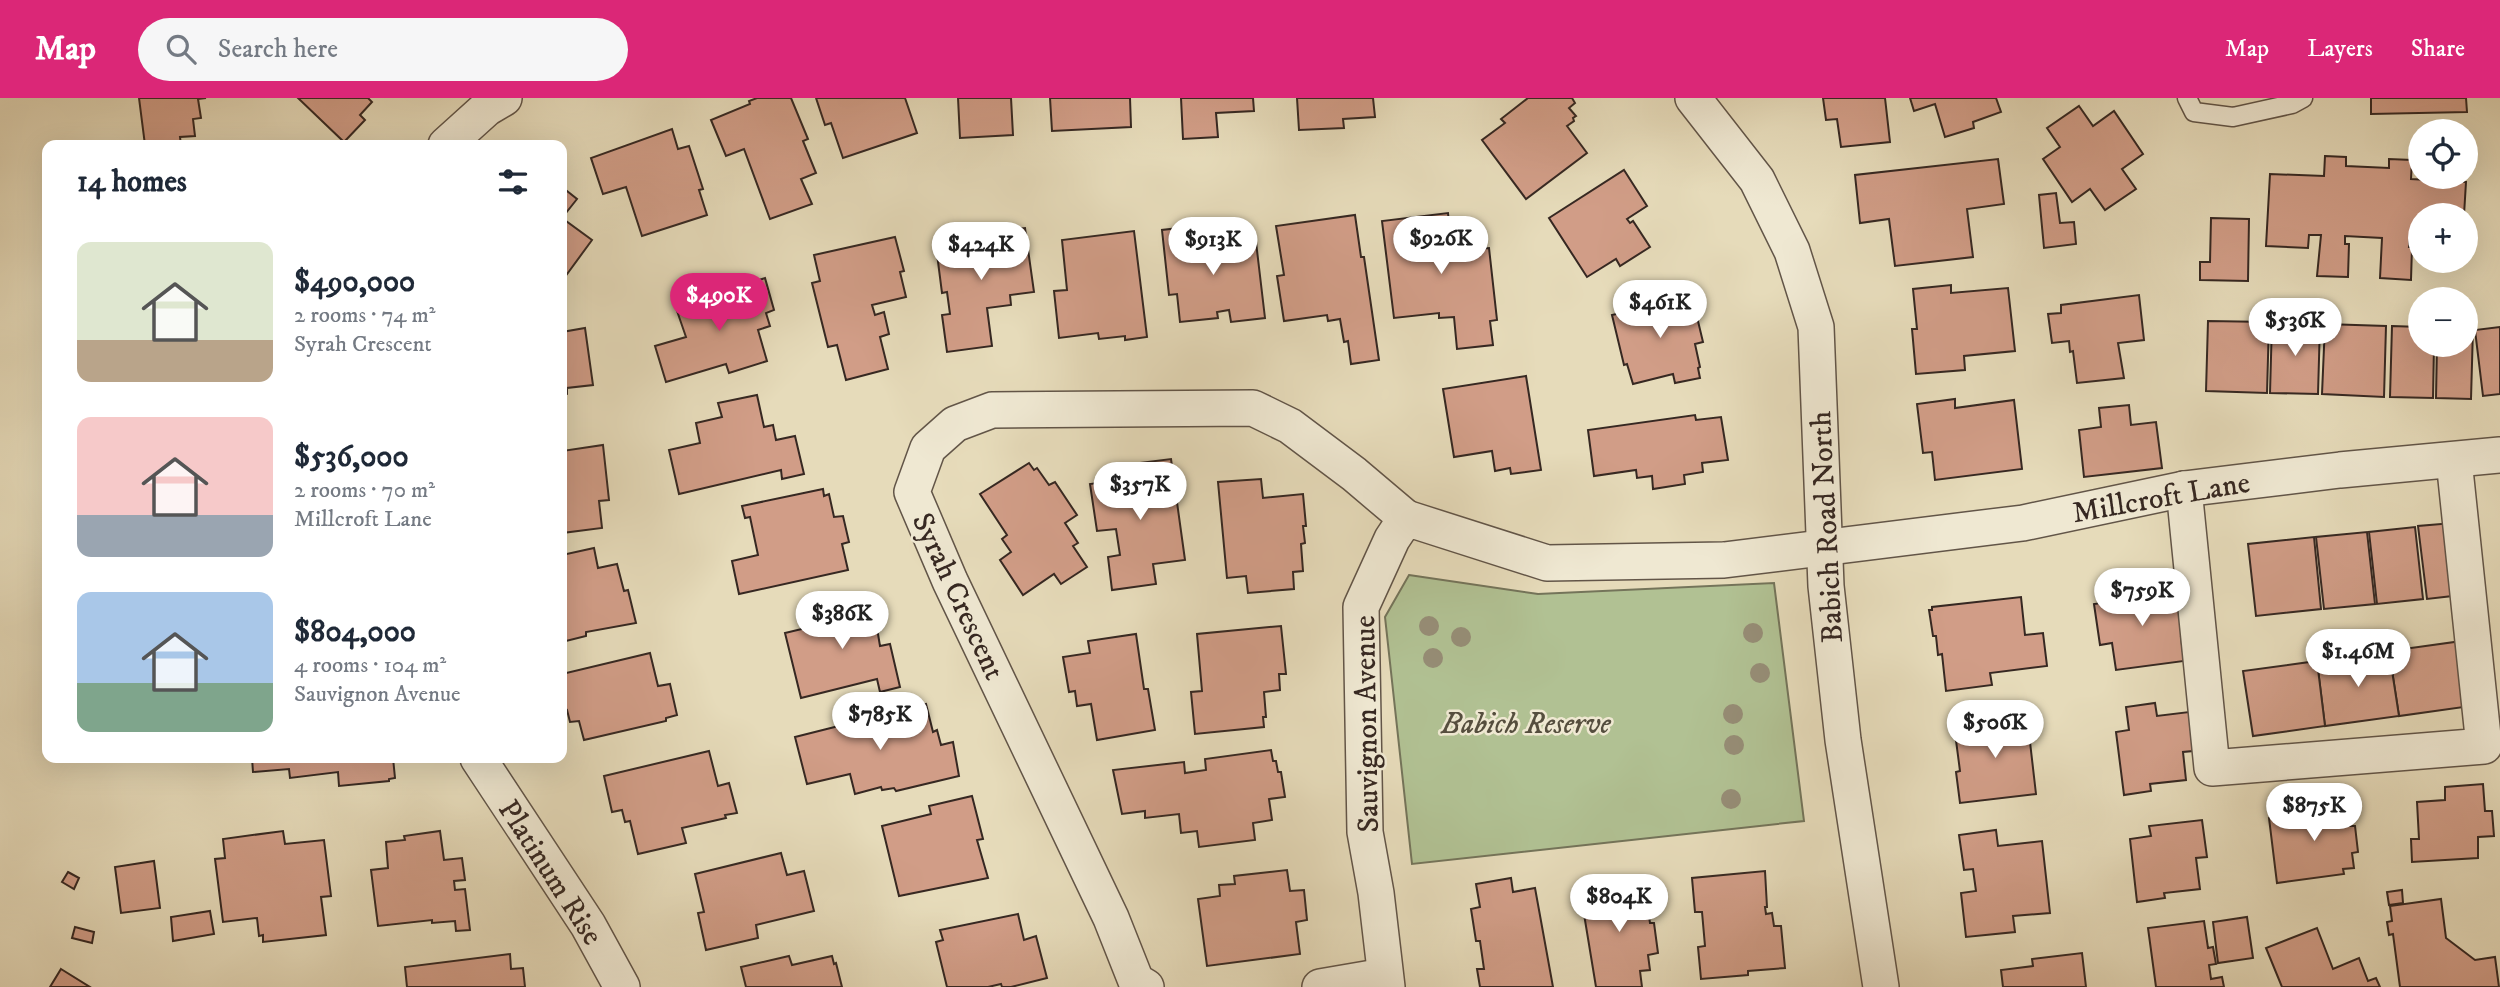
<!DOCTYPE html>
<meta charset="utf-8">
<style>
:root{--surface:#fff;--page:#f6f6f7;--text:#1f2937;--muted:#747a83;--accent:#db2777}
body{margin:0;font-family:"IM FELL DW Pica",serif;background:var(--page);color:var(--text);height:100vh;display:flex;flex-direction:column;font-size:26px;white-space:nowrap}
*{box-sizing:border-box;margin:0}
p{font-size:23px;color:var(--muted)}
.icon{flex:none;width:38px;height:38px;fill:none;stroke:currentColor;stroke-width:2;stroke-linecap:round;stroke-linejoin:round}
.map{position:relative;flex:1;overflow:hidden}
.drawer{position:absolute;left:42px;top:42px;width:525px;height:623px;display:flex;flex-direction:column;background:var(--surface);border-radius:14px;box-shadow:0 7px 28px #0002}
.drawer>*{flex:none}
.controls{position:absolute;left:2408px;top:21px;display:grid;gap:14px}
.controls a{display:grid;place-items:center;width:70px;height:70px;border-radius:50%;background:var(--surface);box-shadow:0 7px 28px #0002;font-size:35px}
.price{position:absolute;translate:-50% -60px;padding:0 16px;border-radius:24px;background:#fff;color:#222;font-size:23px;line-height:46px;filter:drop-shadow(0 2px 4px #0008)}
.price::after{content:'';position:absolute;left:50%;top:42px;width:21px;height:16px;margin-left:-10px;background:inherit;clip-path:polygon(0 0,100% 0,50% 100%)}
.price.current{background:var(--accent);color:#fff}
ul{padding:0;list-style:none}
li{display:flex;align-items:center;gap:21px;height:175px;padding:0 35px}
li span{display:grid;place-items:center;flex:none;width:196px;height:140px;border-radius:14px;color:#555}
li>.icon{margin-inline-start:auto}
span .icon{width:84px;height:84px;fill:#fffc;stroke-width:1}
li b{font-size:30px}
h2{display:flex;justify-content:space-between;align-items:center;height:84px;padding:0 35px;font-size:30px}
header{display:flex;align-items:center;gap:42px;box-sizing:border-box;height:98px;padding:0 35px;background:var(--accent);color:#fff}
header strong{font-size:33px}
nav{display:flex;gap:38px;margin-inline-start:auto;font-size:24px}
.search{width:490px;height:63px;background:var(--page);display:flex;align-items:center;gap:18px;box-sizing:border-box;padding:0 24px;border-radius:38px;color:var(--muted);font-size:26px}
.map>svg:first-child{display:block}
</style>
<header>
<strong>Map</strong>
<div class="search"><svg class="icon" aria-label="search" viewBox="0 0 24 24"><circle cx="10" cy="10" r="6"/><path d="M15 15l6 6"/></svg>Search here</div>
<nav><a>Map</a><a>Layers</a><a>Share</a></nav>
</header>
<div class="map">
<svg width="2500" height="889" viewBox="0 0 2500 889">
<rect width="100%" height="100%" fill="#e6dbba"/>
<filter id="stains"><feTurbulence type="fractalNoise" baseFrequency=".00286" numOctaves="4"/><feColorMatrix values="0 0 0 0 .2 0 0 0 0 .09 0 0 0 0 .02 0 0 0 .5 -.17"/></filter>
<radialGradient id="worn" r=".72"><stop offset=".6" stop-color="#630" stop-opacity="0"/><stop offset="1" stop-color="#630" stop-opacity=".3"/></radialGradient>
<path fill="#b1c193" stroke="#74745a" stroke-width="2" d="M1409,477L1538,496L1774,485L1804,723L1412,766L1385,519Z"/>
<g fill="#d19d87" stroke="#362822" stroke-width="2">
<path d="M139,0H206L198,1L201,20L193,21L195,38L180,39L181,47H145Z"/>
<path d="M298,0H368L372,4L360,17L365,22L344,44Z"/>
<path d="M757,0H791L808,41L803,43L816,75L801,81L812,106L770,121L744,51L726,58L711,22L750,6L749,3Z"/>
<path d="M816,0H905L917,35L843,60L831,25L825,27Z"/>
<path d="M958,0H1011L1013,37L960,40Z"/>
<path d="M1050,0H1130L1131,29L1052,33Z"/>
<path d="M1181,0H1253L1254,13L1216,15L1218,39L1183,41Z"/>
<path d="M1297,0H1373L1375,19L1343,21L1344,30L1299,32Z"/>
<path d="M1528,0H1572L1575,5L1569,10L1576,18L1573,20L1574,23L1567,28L1587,55L1526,101L1482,42L1505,25L1501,21Z"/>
<path d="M1823,0H1885L1890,44L1841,49L1837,21L1826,22Z"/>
<path d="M1910,0H1996L2001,14L1973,24L1974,30L1945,39L1935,6L1914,13Z"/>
<path d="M2371,0H2466L2467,14L2371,16Z"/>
<path d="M2079,8L2093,28L2114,13L2143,56L2122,71L2136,91L2105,112L2090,91L2072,104L2043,61L2060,49L2047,30Z"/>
<path d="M672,31L678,51L689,48L703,91L699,92L707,117L642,138L626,89L603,96L591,60Z"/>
<path d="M2325,58L2346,59V68L2389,70V61L2412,62L2411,81L2466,84L2464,117H2420V141L2410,140L2409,149H2412L2411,182L2380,180L2382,140L2345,138V146H2349L2348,179L2317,178L2321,137H2309L2308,150L2266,148L2270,76L2324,78Z"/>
<path d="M1998,61L2004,106L1967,111L1973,159L1895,168L1889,121L1860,125L1855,77Z"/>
<path d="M1624,72L1647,108L1627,121L1630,125L1633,123L1650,149L1620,168L1616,161L1587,179L1549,120Z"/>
<path d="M562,89L577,101L562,120L592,142L562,183Z"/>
<path d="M2056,95L2060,125L2074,124L2076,146L2044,150L2039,97Z"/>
<path d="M1448,115L1449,125L1463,123L1466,152L1489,150L1497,222L1490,223L1493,247L1457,251L1454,219L1439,220V215L1394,220L1382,123Z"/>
<path d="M1355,117L1361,159H1364L1379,262L1351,266L1348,243L1344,244L1340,221L1328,223L1327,217L1284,223L1277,178L1284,177L1276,128Z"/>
<path d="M2211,120L2249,121L2248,183L2200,182V164H2210Z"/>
<path d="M1187,129L1189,143L1227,138L1228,148L1256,144L1265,220L1231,224L1229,212L1217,214L1218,220L1180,224L1177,196L1169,197L1162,132Z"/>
<path d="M996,130V133L1025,130L1034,194L1010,197L1011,207L987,210L992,248L947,254L942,217L950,216L947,194L942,195L936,148L966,144L965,134Z"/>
<path d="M1134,133L1147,239L1125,242V238L1099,241L1098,235L1059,240L1054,193L1067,192L1062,142Z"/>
<path d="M895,139L904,173L900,174L906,199L872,207L875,217L884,214L889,236L880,239L888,271L846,282L837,247L828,249L812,185L820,183L814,157Z"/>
<path d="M765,180L774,212L766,215L770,228L758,232L767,263L729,275L726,266L666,284L655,248L686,239L676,210Z"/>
<path d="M1951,187V195L2008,190L2015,253L1964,258L1965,272L1916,276L1912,231H1917L1913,191Z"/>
<path d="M2139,197L2144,242L2118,245L2124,280L2077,285L2073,253L2070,254L2069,243L2052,245L2048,216L2061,215V207Z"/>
<path d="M1692,198L1703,244L1695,246L1700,269L1698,270L1700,280L1675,285L1673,276L1633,286L1627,266L1624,267L1612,217L1639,211L1638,207L1664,201L1665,205Z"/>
<path d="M2208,223L2269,224L2267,295L2206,293Z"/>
<path d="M2272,224L2320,226L2318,296L2270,295Z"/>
<path d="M2325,226L2386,228L2384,299L2322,296Z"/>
<path d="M562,227V234L585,230L593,287L567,290V296L562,297Z"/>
<path d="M2392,228L2420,229V247H2434L2433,300L2390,299Z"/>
<path d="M2500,229V296L2483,298L2475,232Z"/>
<path d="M2466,230H2473L2471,301L2436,300L2437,247H2466Z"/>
<path d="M1526,278L1541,372L1511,376L1510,370L1495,373L1492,353L1454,359L1443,291Z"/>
<path d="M757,297L764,329L773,327L776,342L795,338L804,376L782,381L781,372L679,396L669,352L700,345L696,325L722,319L718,305Z"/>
<path d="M1955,301V310L2014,302L2022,371L1935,382L1932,354L1923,355L1917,306Z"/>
<path d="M2129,307L2131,327L2156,324L2162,370L2084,379L2079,332L2101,329L2099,310Z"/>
<path d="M1695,317L1696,322L1721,319L1728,362L1702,365L1703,374L1684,377L1685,386L1653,391L1652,378L1637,380L1636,372L1594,378L1588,332Z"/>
<path d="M603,347L609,402L599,403L602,430L562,435V353Z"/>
<path d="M1171,361L1185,462L1153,466L1156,486L1112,492L1108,459L1120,457L1116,431L1097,433L1090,386L1127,381L1126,373L1140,371L1139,365Z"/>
<path d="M1029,365L1034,372L1037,370L1049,387L1055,384L1077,417L1065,425L1078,445L1073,448L1087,469L1061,486L1054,476L1023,497L1000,462L1011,454L1002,441L1007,437L980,396Z"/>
<path d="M1261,381L1263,400L1303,396L1306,428H1303L1305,445L1301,446L1303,473L1293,474L1294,491L1248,495L1246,478L1227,480L1218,384Z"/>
<path d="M823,391L824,398L829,396L834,419L843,418L849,444L842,446L848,472L739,496L732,463L758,457L750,419L745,420L742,408Z"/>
<path d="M2453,425L2461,497L2427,501L2418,428Z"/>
<path d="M2415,429L2423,501L2377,506L2369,434Z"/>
<path d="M2367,434L2375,506L2324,511L2316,439Z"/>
<path d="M2314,439L2321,511L2256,518L2248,446Z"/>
<path d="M594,450L598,470L617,466L624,493L628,492L636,525L586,534V538L562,544V457Z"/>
<path d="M2144,487L2145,492L2168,489L2169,498L2175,497L2177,512L2182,511L2185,539H2181L2184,563L2116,572L2112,545L2100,547L2094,506L2132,501L2130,489Z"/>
<path d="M868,496L869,501L872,500L880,548L890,546L900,589L880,594L877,581L801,600L785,535L831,524L827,505Z"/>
<path d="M2021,499L2025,537L2043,535L2047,568L1990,575L1992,587L1946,593L1942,556L1938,557L1936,538H1933L1929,512H1932V509Z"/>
<path d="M1281,528L1286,576H1279L1280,592L1264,594L1266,619H1263L1264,629L1195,636L1191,594L1202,593L1197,536Z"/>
<path d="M1136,536L1144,591H1148L1155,632L1097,642L1091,606L1077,608L1075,593L1069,594L1063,559L1090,555L1088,543Z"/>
<path d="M2462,543L2471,608L2399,618L2389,553Z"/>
<path d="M2389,553L2399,618L2325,628L2317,563Z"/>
<path d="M650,555L658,588L670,586L677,617L666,620V623L584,642L579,623L570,624L567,612L562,613V576Z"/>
<path d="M2317,563L2325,628L2253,638L2243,573Z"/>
<path d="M2155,605L2157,618L2189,614L2193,653L2183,654L2186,682L2150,686L2151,693L2124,697L2116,634L2129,632L2126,609Z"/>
<path d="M926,606L933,634L937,632L941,647L953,644L959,678L896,693L894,690L882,692L881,689L855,696L850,676L807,686L795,639Z"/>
<path d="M2027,618L2036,696L1960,705L1956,674L1960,673L1954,627Z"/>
<path d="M1271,652L1273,663H1276L1278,674H1281L1285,699L1269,701L1272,722L1253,725L1255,742L1199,749L1197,733L1181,735L1179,716L1145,720V713L1122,716L1113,672L1184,664L1185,675L1206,672L1205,661Z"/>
<path d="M709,653L718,688L729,685L737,715L725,717L726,720L682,730L686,745L638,756L630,723L625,724L622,712L612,714L604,678Z"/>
<path d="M252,660H393L395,680L389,681V683L339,688L338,674L290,680L289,671L253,674Z"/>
<path d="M2483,686L2485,713H2492L2494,738L2478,739V760L2412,764L2411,741H2419L2417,704L2445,702V689Z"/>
<path d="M972,698L983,741L977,742L988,780L899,798L882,728L931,716L929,708Z"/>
<path d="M2347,702L2350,728H2355L2358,754L2352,755L2354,770L2343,771L2344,776L2277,785L2269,720L2310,715L2309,707Z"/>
<path d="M2202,722L2207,759L2196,760L2200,791L2164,795L2165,800L2137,804L2130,741L2151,738L2149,728Z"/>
<path d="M1996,732L1998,748L2042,743L2050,815L2013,818L2015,834L1966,839L1961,795L1976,793L1973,771L1964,772L1959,737Z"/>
<path d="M283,733L285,746L324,742L331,798L321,799L326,837L263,844V837L259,838L257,820L223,824L215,761L225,760L223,741Z"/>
<path d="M440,733L444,762L462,760L465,782L454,783L455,792L465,791L470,832L456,833L455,823L432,825V822L378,828L371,772L388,770L386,744L405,742L404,738Z"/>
<path d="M781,755L787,777L804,773L814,813L756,827L758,840L706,852L698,815L704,814L695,776Z"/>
<path d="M154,763L160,810L121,815L115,769Z"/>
<path d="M1287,772L1290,793L1304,792L1307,822L1296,824L1300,856L1207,868L1198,801L1220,798L1219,787L1235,786L1234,778Z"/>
<path d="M1765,773L1767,809H1765L1766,816L1772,815L1774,828H1781L1785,870L1748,873V877L1701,881L1698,849L1705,848L1702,814H1695L1692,780Z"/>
<path d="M68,774L79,780L74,791L62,784Z"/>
<path d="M1511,780L1513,794L1535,790L1553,889H1480L1477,871H1484L1480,843H1476L1471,811L1480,809L1476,786Z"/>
<path d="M1636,782L1639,802L1646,800L1650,825H1654L1658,855L1648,857L1650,872L1640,873L1642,889H1596L1583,810L1588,809L1585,789Z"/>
<path d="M2402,792L2403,805L2389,807L2387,794Z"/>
<path d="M2441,801L2446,840L2475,862L2495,859L2499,889H2400L2393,836L2389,837L2387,824L2392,823L2390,808Z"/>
<path d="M210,813L214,836L173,843L171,819Z"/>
<path d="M1018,816L1024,842L1036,838L1047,880L1011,889H1002L1001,886L988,889H947L936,844L943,842L940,832Z"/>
<path d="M2247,819L2253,860L2218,865L2213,824Z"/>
<path d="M2204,823L2208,850L2213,849L2216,866L2209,867L2211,881L2222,879L2224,889H2156L2148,830Z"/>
<path d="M75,829L94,834L92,845L72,840Z"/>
<path d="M2317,830L2333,871L2359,860L2368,883L2376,880L2380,889H2282L2266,850Z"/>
<path d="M2082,855L2086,889H2003L2001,872L2033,868L2032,861Z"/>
<path d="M510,856L511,871L523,870L525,889H407L405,869Z"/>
<path d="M789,858L792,867L832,858L834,866L836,865L842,889H746L741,869Z"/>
<path d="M61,871L90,889H50Z"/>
</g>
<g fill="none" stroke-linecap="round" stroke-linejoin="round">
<defs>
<path id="lane" d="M2187,0L2194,14L2233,19L2292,6L2303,0"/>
<g id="street">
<path d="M1693,0L1757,82L1792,153L1816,229L1826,488L1843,642L1881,889"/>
<path d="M446,47L487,10L504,0"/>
<path d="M2184,391L2212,670L2484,648L2454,362"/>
<path d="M478,660L588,827L622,889"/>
<path d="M1146,889L1136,883L1111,820L950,483L912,394L928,350L955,326L992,312L1253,310L1290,328L1354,376L1406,420"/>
<path d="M1320,889L1384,878"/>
<path d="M1387,889L1376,795L1365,734L1361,509L1392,441L1406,420L1547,465L1724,462L2023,425L2184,391L2340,372L2500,357"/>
</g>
</defs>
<use href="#lane" stroke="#625548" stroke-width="21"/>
<use href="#street" stroke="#625548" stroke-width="38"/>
<use href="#lane" stroke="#efe8d2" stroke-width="18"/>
<use href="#street" stroke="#efe8d2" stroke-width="35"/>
</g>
<g fill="#968d76">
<circle cx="1429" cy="528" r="10"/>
<circle cx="1753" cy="535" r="10"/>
<circle cx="1461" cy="539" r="10"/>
<circle cx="1433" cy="560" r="10"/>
<circle cx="1760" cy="575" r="10"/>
<circle cx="1733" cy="616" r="10"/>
<circle cx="1734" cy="647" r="10"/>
<circle cx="1731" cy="701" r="10"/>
</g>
<g text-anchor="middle" stroke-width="5" stroke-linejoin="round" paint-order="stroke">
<g font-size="30" fill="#362822" stroke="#efe8d2">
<text transform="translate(2161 399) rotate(-10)" y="10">Millcroft Lane</text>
<text transform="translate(1826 429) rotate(-93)" y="10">Babich Road North</text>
<text transform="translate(959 498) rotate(65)" y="10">Syrah Crescent</text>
<text transform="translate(1366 626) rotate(-91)" y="10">Sauvignon Avenue</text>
<text transform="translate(551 774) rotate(57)" y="10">Platinum Rise</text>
</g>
<g font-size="30" font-style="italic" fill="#554e3e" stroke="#efe8d2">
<text x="1526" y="635">Babich Reserve</text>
</g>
</g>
<rect width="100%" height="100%" filter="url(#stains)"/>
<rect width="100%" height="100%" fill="url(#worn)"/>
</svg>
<div class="controls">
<a><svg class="icon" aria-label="locate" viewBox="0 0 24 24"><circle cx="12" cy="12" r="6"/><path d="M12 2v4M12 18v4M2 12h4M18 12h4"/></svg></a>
<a>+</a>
<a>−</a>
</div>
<b class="price" style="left:1441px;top:178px">$926K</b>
<b class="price" style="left:1213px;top:179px">$913K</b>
<b class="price" style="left:981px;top:184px">$424K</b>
<b class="price current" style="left:719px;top:235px">$490K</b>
<b class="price" style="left:1660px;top:242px">$461K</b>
<b class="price" style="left:2295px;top:260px">$536K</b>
<b class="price" style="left:1140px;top:424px">$357K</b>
<b class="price" style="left:2142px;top:530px">$759K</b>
<b class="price" style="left:842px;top:553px">$386K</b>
<b class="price" style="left:2358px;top:591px">$1.46M</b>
<b class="price" style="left:880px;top:654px">$785K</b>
<b class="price" style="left:1995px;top:662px">$506K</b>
<b class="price" style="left:2314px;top:745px">$875K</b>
<b class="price" style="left:1619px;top:836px">$804K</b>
<section class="drawer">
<h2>14 homes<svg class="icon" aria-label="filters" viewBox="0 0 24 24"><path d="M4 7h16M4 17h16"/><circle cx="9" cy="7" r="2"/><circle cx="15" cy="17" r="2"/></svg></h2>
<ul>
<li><span style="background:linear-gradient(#dfe7d0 70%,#b9a48a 0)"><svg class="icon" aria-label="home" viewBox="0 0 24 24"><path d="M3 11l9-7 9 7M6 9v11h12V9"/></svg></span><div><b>$490,000</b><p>2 rooms · 74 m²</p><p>Syrah Crescent</p></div></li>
<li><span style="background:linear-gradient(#f6c9c9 70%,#9aa5b1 0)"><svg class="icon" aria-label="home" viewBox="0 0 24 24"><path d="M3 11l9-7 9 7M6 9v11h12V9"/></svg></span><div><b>$536,000</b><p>2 rooms · 70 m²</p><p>Millcroft Lane</p></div></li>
<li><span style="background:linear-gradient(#a9c7e8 65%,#7fa58c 0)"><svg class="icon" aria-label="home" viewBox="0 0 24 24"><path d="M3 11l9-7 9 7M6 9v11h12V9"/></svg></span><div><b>$804,000</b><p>4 rooms · 104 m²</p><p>Sauvignon Avenue</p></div></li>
</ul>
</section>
</div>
